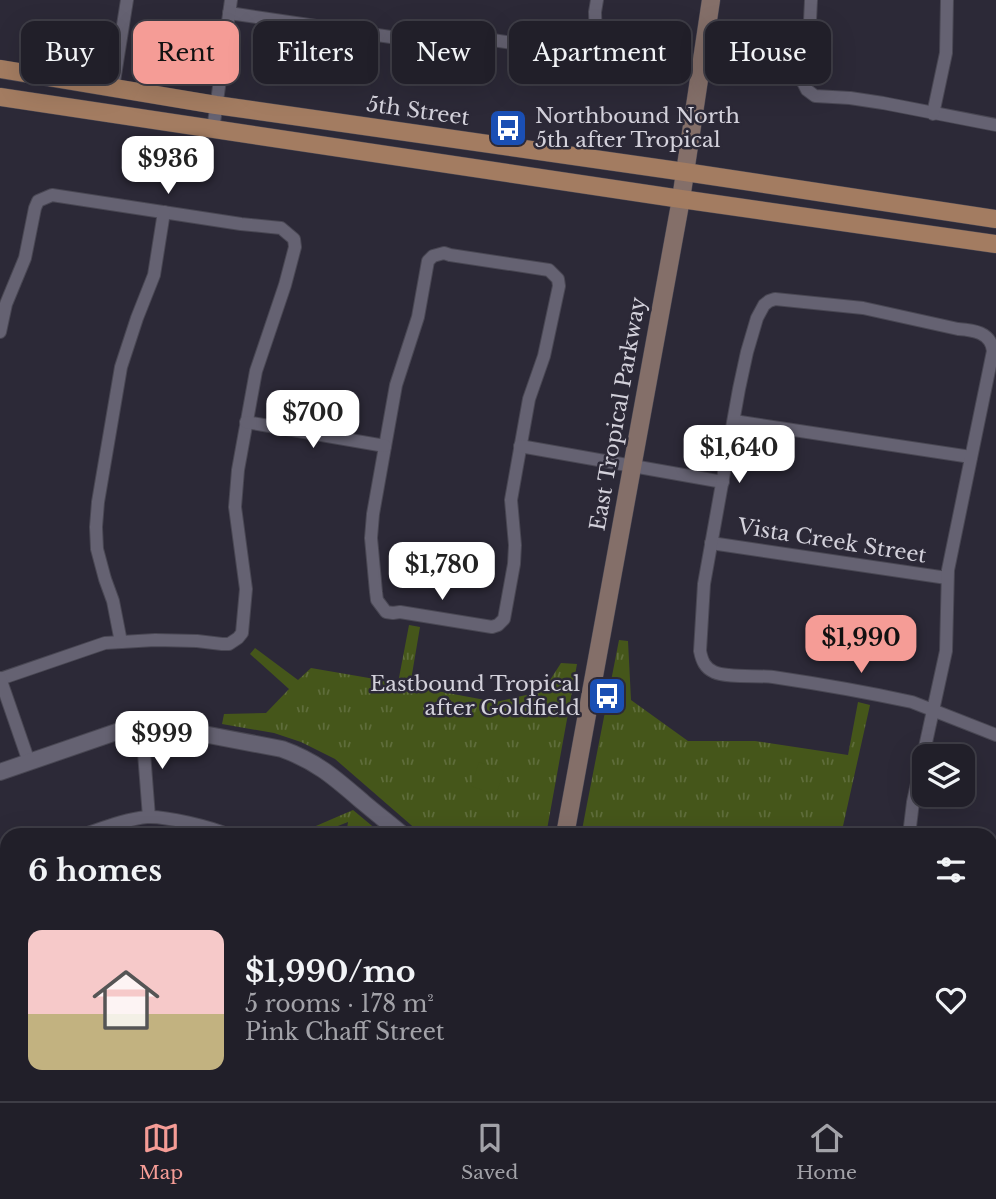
<!DOCTYPE html>
<meta charset="utf-8">
<style>
:root{--surface:#211f29;--page:#2d2c35;--text:#f1f3f6;--muted:#a2a2a8;--line:#3e3d46;--accent:#f59c96}
body{margin:0;font-family:"Libre Baskerville",serif;background:var(--page);color:var(--text);height:100vh;display:flex;flex-direction:column;font-size:26px;white-space:nowrap}
*{box-sizing:border-box;margin:0}
p{font-size:23px;color:var(--muted)}
.icon{flex:none;width:38px;height:38px;fill:none;stroke:currentColor;stroke-width:2;stroke-linecap:round;stroke-linejoin:round}
.map{position:relative;flex:1;overflow:hidden}
.sheet{position:absolute;left:0px;top:828px;width:998px;height:275px;display:flex;flex-direction:column;background:var(--surface);border-radius:21px 21px 0 0;box-shadow:0 7px 28px #0002,0 0 0 2px var(--line)}
.sheet>*{flex:none}
.top-card{position:absolute;left:21px;top:21px;width:956px;height:63px;display:flex;gap:14px}
.fabs{position:absolute;left:912px;top:744px;display:grid;gap:14px}
.fabs a{display:grid;place-items:center;width:63px;height:63px;border-radius:14px;background:var(--surface);box-shadow:0 7px 28px #0002,0 0 0 2px var(--line);font-size:35px}
.price{position:absolute;translate:-50% -60px;padding:0 16px;border-radius:14px;background:#fff;color:#222;font-size:23px;line-height:46px;filter:drop-shadow(0 2px 4px #0008)}
.price::after{content:'';position:absolute;left:50%;top:42px;width:21px;height:16px;margin-left:-10px;background:inherit;clip-path:polygon(0 0,100% 0,50% 100%)}
.price.on{background:var(--accent);color:#111}
ul{padding:0;list-style:none}
li{display:flex;align-items:center;gap:21px;height:175px;padding:0 28px}
li span{display:grid;place-items:center;flex:none;width:196px;height:140px;border-radius:14px;color:#555}
li>.icon{margin-inline-start:auto}
span .icon{width:84px;height:84px;fill:#fffc;stroke-width:1}
li b{font-size:30px}
h2{display:flex;justify-content:space-between;align-items:center;height:84px;padding:0 28px;font-size:30px}
.pill{padding:0 24px;border-radius:14px;background:var(--surface);box-shadow:0 7px 28px #0002,0 0 0 2px var(--line);font-size:24px;line-height:63px}
.pill.on{background:var(--accent);color:#111}
.dock{display:flex;justify-content:space-around;align-items:center;height:98px;border-top:2px solid var(--line);background:var(--surface);font-size:19px;color:var(--muted)}
.dock a{display:grid;justify-items:center;gap:4px}
.dock .on{color:var(--accent)}
.map>svg:first-child{display:block}
</style>
<div class="map">
<svg width="996" height="1101" viewBox="0 0 996 1101">
<defs>
<pattern id="grass-tufts" width="24" height="20" patternUnits="userSpaceOnUse" patternTransform="scale(1.75)"><rect width="24" height="20" fill="#45561a"/><path d="M3 7l-1-3M5 7V3M7 7l1-3M15 17l-1-3M17 17v-4M19 17l1-3" fill="none" stroke="#5f6d3b"/></pattern>
</defs>
<rect width="100%" height="100%" fill="#2c2937"/>
<g fill="url(#grass-tufts)">
<path d="M409,625L420,627L410,686L496,702L543,691L561,663L577,664L546,835H426L418,831L335,759L301,742L274,733L222,724L224,714L266,713L289,689L250,654L255,648L298,680L311,668L398,683Z"/>
<path d="M619,640L628,641L631,700L688,741H755L848,755L858,702L870,705L841,835H581Z"/>
<path d="M353,810L383,835H346L348,822L315,835H295Z"/>
<path d="M535,1096H717V1101H534Z"/>
</g>
<path fill="#45561a" d="M479,762L504,771L496,795L471,786Z"/>
<g fill="none" stroke-linecap="round" stroke-linejoin="round">
<defs>
<g id="minor">
<path d="M811,0L809,42L803,82L807,90L815,96L850,98L883,103L996,125"/>
<path d="M229,13L411,40L457,37L479,38L580,53L591,47L596,41L595,12L597,0"/>
<path d="M113,88L127,0"/>
<path d="M933,114L946,53L947,0"/>
<path d="M213,130L231,0"/>
<path d="M444,253L450,255L549,270L558,279L559,286L544,356L529,399L517,466L511,500L515,545L514,564L504,619L498,625L492,627L400,612L393,613L386,612L377,600L376,592L371,538L373,514L396,385L418,317L428,261L433,256Z"/>
<path d="M0,332L6,304L25,258L35,208L38,201L52,195L241,224L281,228L294,239L295,247L285,285L256,371L238,470L235,507L246,589L242,633L238,638L229,644H222L197,641L155,640L105,643L0,679"/>
<path d="M734,421L971,457"/>
<path d="M246,422L385,446"/>
<path d="M520,446L723,482"/>
<path d="M711,543L947,578"/>
<path d="M121,642L113,601L105,579L97,549L96,527L98,502L121,367L137,318L154,275L164,212"/>
<path d="M0,678L29,762"/>
<path d="M142,727L149,817"/>
<path d="M82,835C103,828 125,819 147,817C166,816 211,827 229,835"/>
<path d="M909,835L913,802L946,651L948,570L993,351C991,332 973,330 958,329L863,308L775,299L769,301L764,305L757,318L747,352L739,389L704,584L700,651C702,661 705,668 714,672C727,678 758,675 773,677C820,684 866,692 912,702L996,735"/>
<path d="M0,866L7,863"/>
<path d="M113,1096L127,1101"/>
<path d="M853,1096L879,1101"/>
<path d="M959,1096V1101"/>
<path d="M8,1101L11,1096"/>
<path d="M142,1101L145,1096"/>
<path d="M286,1101V1096"/>
<path d="M774,1101L780,1096"/>
<path d="M985,1101L996,1098"/>
</g>
<g id="tertiary">
<path d="M0,772L122,730L153,726L172,728L282,749C318,762 336,779 364,803C377,814 390,824 403,835"/>
<path d="M990,1021L996,1020"/>
</g>
<g id="secondary">
<path d="M565,835L681,199L711,0"/>
<path d="M516,1101L517,1096"/>
</g>
<g id="primary">
<path d="M0,69L216,105L685,172L996,219"/>
<path d="M0,97L681,199L996,244"/>
</g>
</defs>
<use href="#minor" stroke="#494753" stroke-width="14"/>
<use href="#tertiary" stroke="#494753" stroke-width="18"/>
<use href="#secondary" stroke="#494753" stroke-width="19"/>
<use href="#primary" stroke="#494753" stroke-width="19"/>
<use href="#minor" stroke="#656272" stroke-width="12"/>
<use href="#tertiary" stroke="#656272" stroke-width="16"/>
<use href="#secondary" stroke="#846f69" stroke-width="18"/>
<use href="#primary" stroke="#a37c61" stroke-width="18"/>
</g>
<defs>
<symbol id="bus-square" viewBox="-11 -11 22 22"><rect x="-9" y="-9" width="18" height="18" rx="4" fill="#1a4fb4" stroke="#2c2937"/><path d="M-5-6H5V4H4V6H2V4H-2V6H-4V4H-5ZM-3.5-4V0h7V-4ZM-3.5 1.2v1.5H-2V1.2ZM2 1.2v1.5H3.5V1.2Z" fill="#fff"/></symbol>
</defs>
<g fill-rule="evenodd">
<use href="#bus-square" x="486" y="106" width="44" height="44"/>
<use href="#bus-square" x="585" y="674" width="44" height="44"/>
</g>
<g text-anchor="middle" stroke-width="5" stroke-linejoin="round" paint-order="stroke">
<g font-size="21" fill="#d3d1db" stroke="#2c2937">
<text transform="translate(418 111) rotate(8)" y="7">5th Street</text>
<text transform="translate(618 414) rotate(-80)" y="7">East Tropical Parkway</text>
<text transform="translate(832 541) rotate(9)" y="7">Vista Creek Street</text>
</g>
<g font-size="21" fill="#d3d1db" stroke="#2c2937" text-anchor="start">
<text x="535" y="123">Northbound North<tspan x="535" dy="24">5th after Tropical</tspan></text>
<text x="580" y="691" text-anchor="end">Eastbound Tropical<tspan x="580" dy="24">after Goldfield</tspan></text>
</g>
</g>
</svg>
<div class="fabs">
<a><svg class="icon" aria-label="layers" viewBox="0 0 24 24"><path d="M12 4l9 5-9 5-9-5zM3 14l9 5 9-5"/></svg></a>
</div>
<b class="price" style="left:168px;top:196px">$936</b>
<b class="price" style="left:313px;top:450px">$700</b>
<b class="price" style="left:739px;top:485px">$1,640</b>
<b class="price" style="left:442px;top:602px">$1,780</b>
<b class="price on" style="left:861px;top:675px">$1,990</b>
<b class="price" style="left:162px;top:771px">$999</b>
<div class="top-card">
<a class="pill">Buy</a>
<a class="pill on">Rent</a>
<a class="pill">Filters</a>
<a class="pill">New</a>
<a class="pill">Apartment</a>
<a class="pill">House</a>
</div>
<section class="sheet">
<h2>6 homes<svg class="icon" aria-label="filters" viewBox="0 0 24 24"><path d="M4 7h16M4 17h16"/><circle cx="9" cy="7" r="2"/><circle cx="15" cy="17" r="2"/></svg></h2>
<ul>
<li><span style="background:linear-gradient(#f6c9c9 60%,#c2b280 0)"><svg class="icon" aria-label="home" viewBox="0 0 24 24"><path d="M3 11l9-7 9 7M6 9v11h12V9"/></svg></span><div><b>$1,990/mo</b><p>5 rooms · 178 m²</p><p>Pink Chaff Street</p></div><svg class="icon" aria-label="heart" viewBox="0 0 24 24"><path d="M12 20l-8-8c-3-5 5-10 8-4 3-6 11-1 8 4z"/></svg></li>
</ul>
</section>
</div>
<nav class="dock">
<a class="on"><svg class="icon" aria-label="map" viewBox="0 0 24 24"><path d="M3 6l6-2 6 2 6-2v14l-6 2-6-2-6 2zM9 4v14M15 6v14"/></svg>Map</a>
<a><svg class="icon" aria-label="saved" viewBox="0 0 24 24"><path d="M7 4h10v16l-5-4-5 4z"/></svg>Saved</a>
<a><svg class="icon" aria-label="home" viewBox="0 0 24 24"><path d="M3 11l9-7 9 7M6 9v11h12V9"/></svg>Home</a>
</nav>
